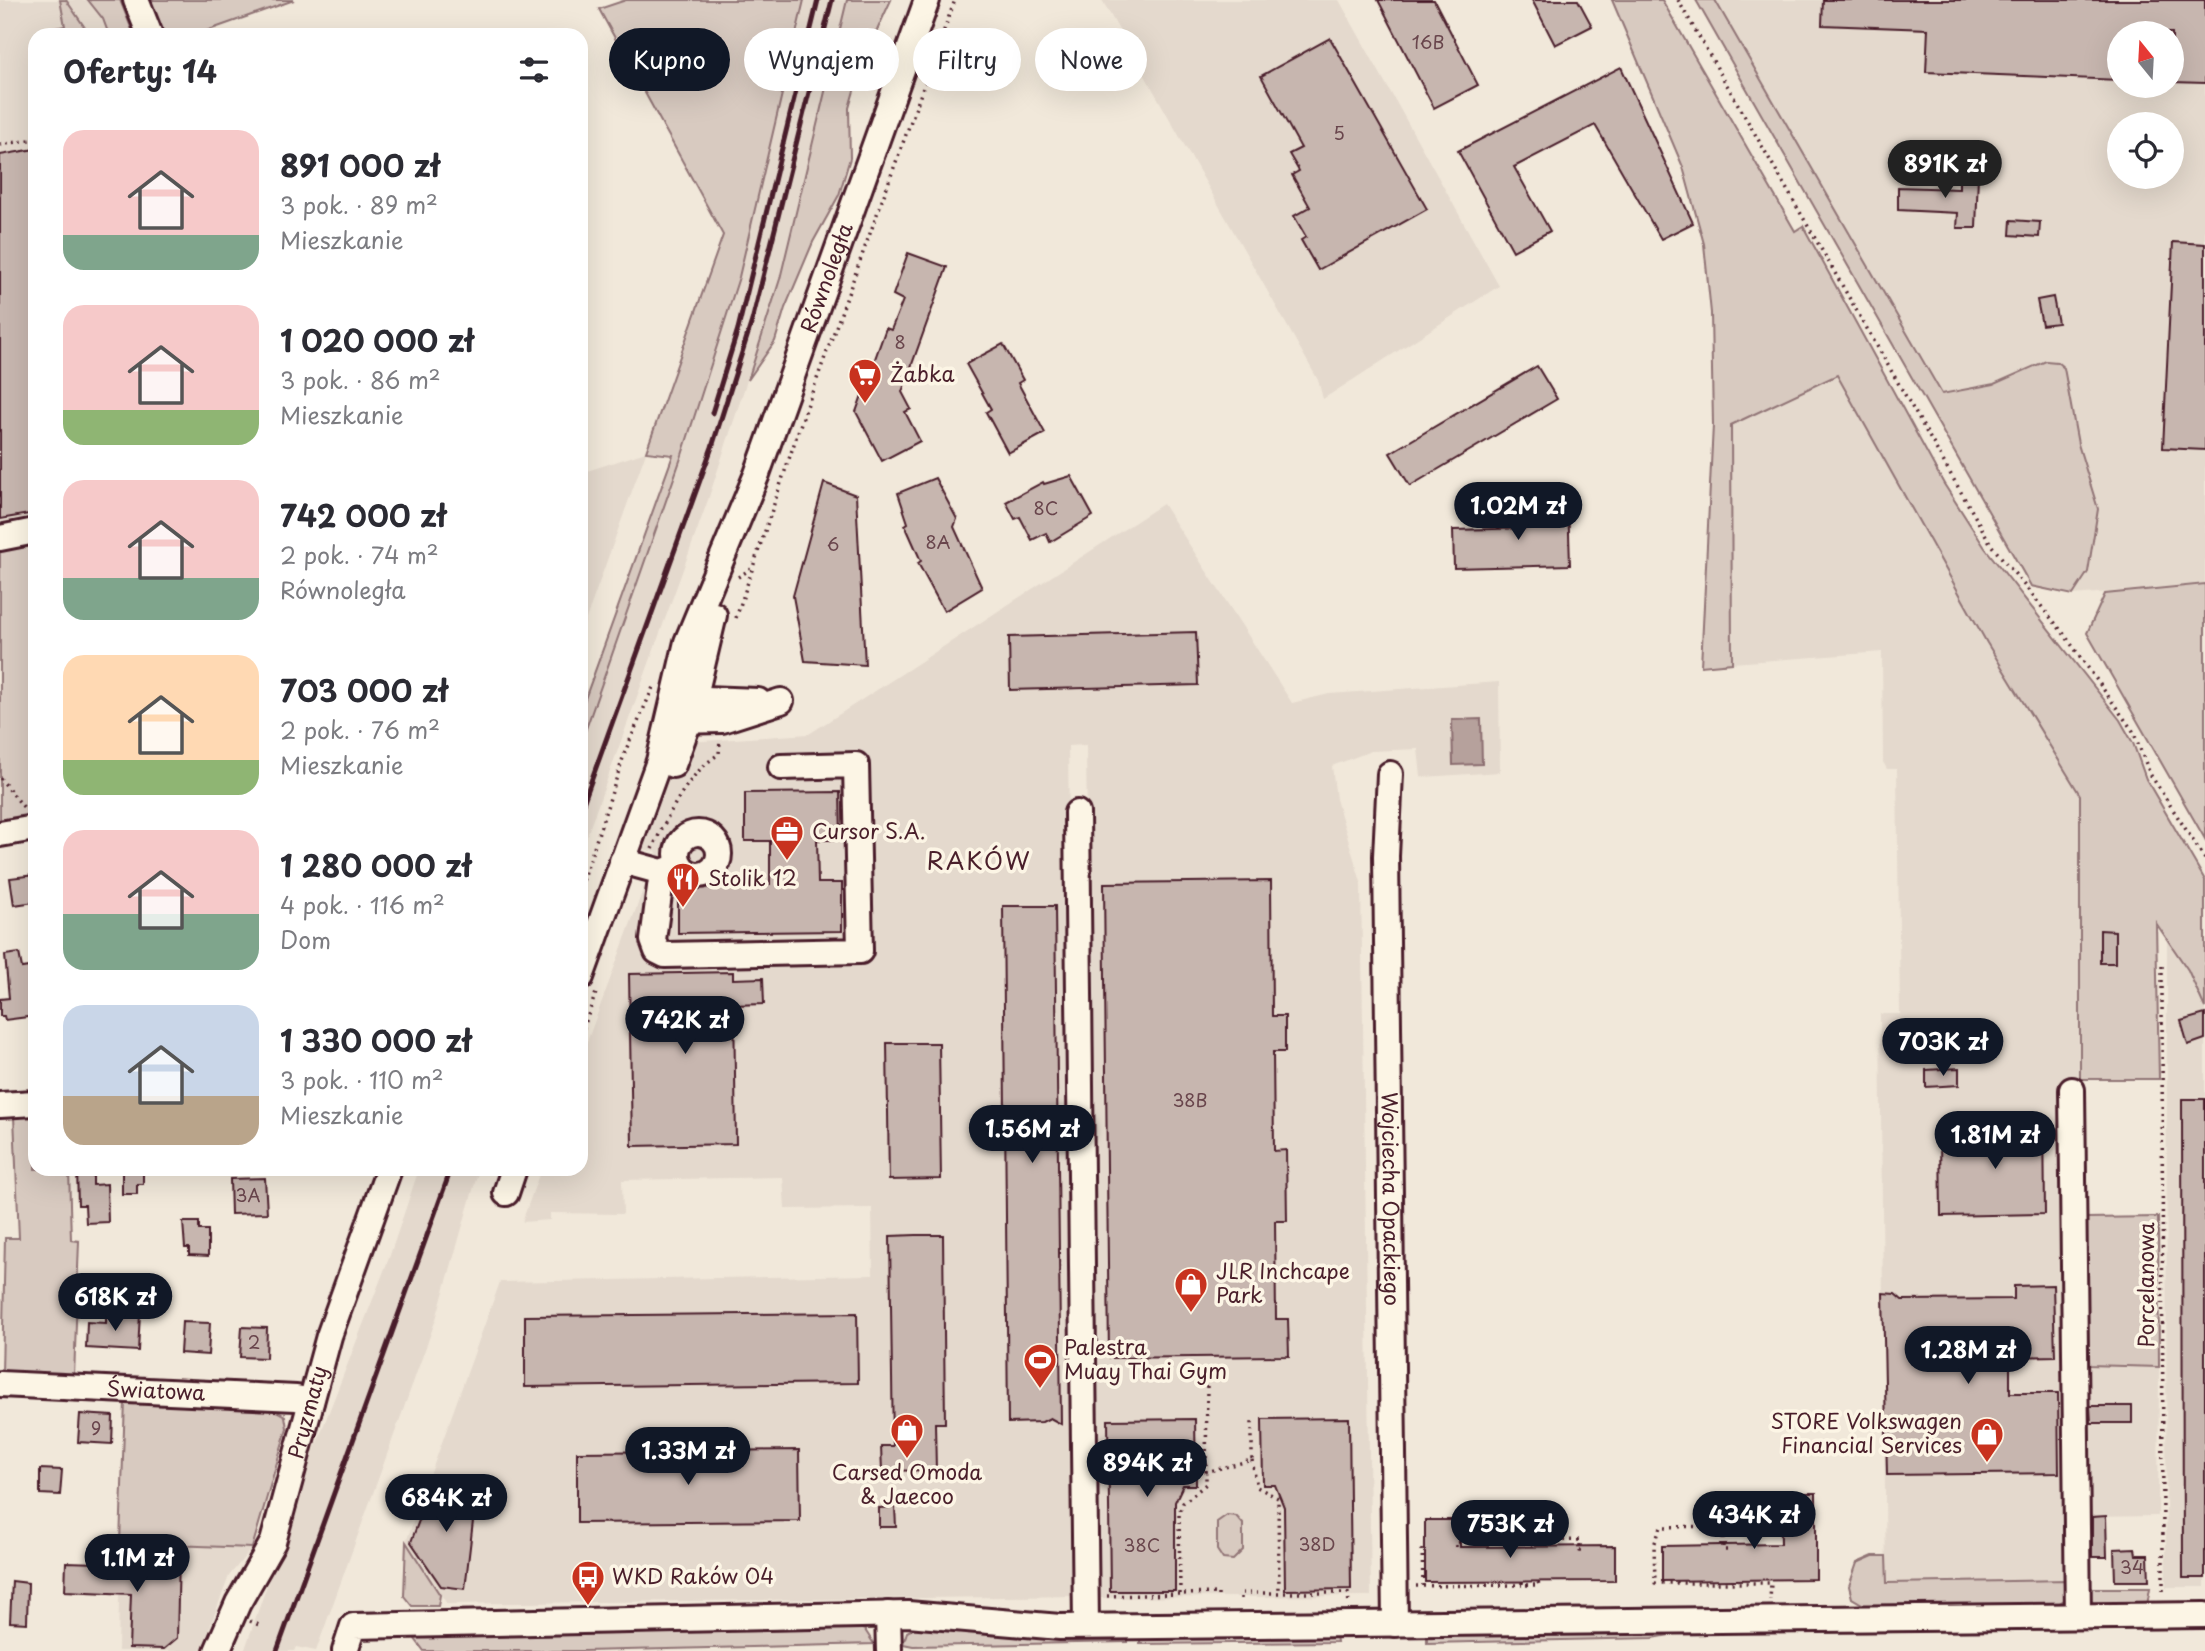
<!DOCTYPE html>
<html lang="pl">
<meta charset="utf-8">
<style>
:root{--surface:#fff;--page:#f7f7f7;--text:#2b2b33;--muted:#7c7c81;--accent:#111827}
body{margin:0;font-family:"Playpen Sans",sans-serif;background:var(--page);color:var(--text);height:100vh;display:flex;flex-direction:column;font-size:26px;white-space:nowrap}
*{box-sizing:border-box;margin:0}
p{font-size:23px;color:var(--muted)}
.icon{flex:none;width:38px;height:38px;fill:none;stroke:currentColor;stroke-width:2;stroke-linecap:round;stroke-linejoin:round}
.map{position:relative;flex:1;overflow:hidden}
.details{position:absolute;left:28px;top:28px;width:560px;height:1148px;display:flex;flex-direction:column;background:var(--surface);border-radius:21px;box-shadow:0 7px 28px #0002}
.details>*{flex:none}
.banner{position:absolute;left:609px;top:28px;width:665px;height:63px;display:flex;gap:14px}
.needle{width:46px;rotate:342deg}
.tools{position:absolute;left:2107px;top:21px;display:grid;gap:14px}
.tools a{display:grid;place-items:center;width:77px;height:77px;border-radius:50%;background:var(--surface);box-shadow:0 7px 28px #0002;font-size:35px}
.price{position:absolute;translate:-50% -60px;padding:0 16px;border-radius:24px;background:var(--accent);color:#fff;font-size:23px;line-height:46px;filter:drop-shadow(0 2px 4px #0008)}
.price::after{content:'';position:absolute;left:50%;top:42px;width:21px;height:16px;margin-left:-10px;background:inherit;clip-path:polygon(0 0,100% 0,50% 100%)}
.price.on{background:#222;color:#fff}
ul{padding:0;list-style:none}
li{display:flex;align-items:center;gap:21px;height:175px;padding:0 35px}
li span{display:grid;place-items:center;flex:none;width:196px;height:140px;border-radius:21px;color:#555}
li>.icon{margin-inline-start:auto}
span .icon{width:84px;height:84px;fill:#fffc;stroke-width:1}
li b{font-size:30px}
h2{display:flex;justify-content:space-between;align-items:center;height:84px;padding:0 35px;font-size:30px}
.tag{padding:0 24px;border-radius:32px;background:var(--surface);box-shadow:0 7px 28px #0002;font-size:24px;line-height:63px}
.tag.on{background:var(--accent);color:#fff}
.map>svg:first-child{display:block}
</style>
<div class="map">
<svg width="2205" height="1651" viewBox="0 0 2205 1651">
<rect width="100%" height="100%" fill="#f1e8da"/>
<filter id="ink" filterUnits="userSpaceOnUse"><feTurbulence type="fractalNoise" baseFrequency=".0143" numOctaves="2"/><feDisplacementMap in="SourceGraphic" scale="14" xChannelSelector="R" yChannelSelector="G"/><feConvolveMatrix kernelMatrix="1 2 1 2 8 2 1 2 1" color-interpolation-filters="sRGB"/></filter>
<g filter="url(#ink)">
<g fill="#e4d9cd" fill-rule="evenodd">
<path d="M0,0H120L134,35H35V542L0,548Z"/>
<path d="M804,0H847L780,279L708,500L581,852V743L682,455L793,51Z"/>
<path d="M1102,0H1339L1499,286L1323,399L1318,380Z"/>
<path d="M1715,0H2205V584L2073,595L2088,571L2098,510L2078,444L2064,368L2046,361L1994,384L1942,395ZM2119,33H2172V86H2119ZM2119,124H2172V177H2119Z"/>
<path d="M1837,375L1986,643L2080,795V1079L2089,1365L2159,1367L2158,1516L2089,1517L2090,1588L1886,1591L1880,1014H1900L1897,769H1887L1883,762L1882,652L1732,663L1731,425Z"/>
<path d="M646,452L581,633V473Z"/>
<path d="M1163,504L1292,703L1329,694L1499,682L1500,772L1424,777L1421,776L1418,749L1371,751L1332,766L1336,799L1361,882L1371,1596L1096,1598L1086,745L1068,746L1079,1596L447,1604L406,1542L500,1282L873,1275L872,1208L785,1209L783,1177L622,1180L623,1214L550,1213V1220L522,1222L541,1169H581V1058L657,852L633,847L673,743L809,734Z"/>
<path d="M2167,937L2188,970L2205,1008V1587H2166Z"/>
<path d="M419,1169H479L436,1319L316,1651L296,1647L294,1651H249L245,1649L309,1463L389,1258Z"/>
<path d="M120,1543L252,1548L229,1576L201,1651H118Z"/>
</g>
<g fill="#d8cac0" stroke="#917476" stroke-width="2">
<path d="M60,0H66L90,35H52L50,29L65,26Z"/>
<path d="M88,0H120L134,35H109L103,19Z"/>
<path d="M145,0H294L195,35H158Z"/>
<path d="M626,0H804L739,277L682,455L581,743V710L673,455L646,452L723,235L599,9Z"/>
<path d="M847,0H891L862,63L849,108L850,158L839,195L813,242L785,308L775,341L748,380L780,279Z"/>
<path d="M1612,0H1662L1795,231L1803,226L1944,484L1985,548L2120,720L2133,743L2146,779L2205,880V1008L2188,970L2156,923L2159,1079H2080V795L1987,643L1837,375L1731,425L1732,663L1701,666L1713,425L1711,313L1704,244L1683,167Z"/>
<path d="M1696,0H1715L1942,394L1994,384L2046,361L2057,362L2064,368L2078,444L2098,509L2088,572L2073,595L2031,586Z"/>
<path d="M35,542V813L0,820V548Z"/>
<path d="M2205,584V839L2087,633L2105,594Z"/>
<path d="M14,1116H35V1169H69L71,1240L79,1241L74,1377L2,1373L5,1238H19Z"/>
<path d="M2158,1217L2159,1367L2089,1365L2086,1218Z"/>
<path d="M125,1401L271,1408L285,1416L287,1428L252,1548L120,1543Z"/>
<path d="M1227,1515L1236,1516L1243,1524V1550L1233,1560L1223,1559L1217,1550V1522Z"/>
<path d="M406,1542L440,1595L438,1606H412L404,1596Z"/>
<path d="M1873,1556H1886L1887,1583L2069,1580L2067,1598L2055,1606L1869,1608L1852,1598L1849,1586L1857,1563Z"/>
<path d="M2086,1588H2150L2147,1605L2097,1606L2089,1599Z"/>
<path d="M851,1625L865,1630L874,1644L584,1651H424L412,1635Z"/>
<path d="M920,1625L1128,1637V1642L913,1646L903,1644L907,1632Z"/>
<path d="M1697,1630L1653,1638L1427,1643V1632Z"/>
<path d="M1336,1635L1337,1642L1140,1644V1637Z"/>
</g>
<path fill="#b6a19c" stroke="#8b6d6f" stroke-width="2" d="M1481,719L1482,764L1453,765L1452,720Z"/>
<g fill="#c7b6af" stroke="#4a1f2b" stroke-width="2">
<path d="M1378,0H1434L1478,85L1434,108Z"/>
<path d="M1532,0H1578L1592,26L1555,45Z"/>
<path d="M1823,0H2205V83L2172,82V33H2119V80L1926,72L1928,29L1822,25Z"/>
<path d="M1330,38L1427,209L1318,270L1301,240L1306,237L1294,216L1310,207L1292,175L1299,171L1289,154L1301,148L1261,76Z"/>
<path d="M1621,67L1693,223L1661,239L1595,125L1514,167L1550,231L1513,251L1458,151Z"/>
<path d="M35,149V513L0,519V155Z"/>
<path d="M1959,175H1978L1976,228H1957L1958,213L1898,210V187L1959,189Z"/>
<path d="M2011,220L2040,222L2039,237L2010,235Z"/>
<path d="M2173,242L2205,244V450L2163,448Z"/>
<path d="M908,253L947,267L902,392L911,409L905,412L920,441L882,461L856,412L886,328L891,330L903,300L893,295Z"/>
<path d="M2053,297L2058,323L2042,325L2037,300Z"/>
<path d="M1003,344L1023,380L1018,383L1045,433L1008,453L986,412L991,409L966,364Z"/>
<path d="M1537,366L1557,399L1410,486L1390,453Z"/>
<path d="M1071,476L1093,516L1050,542L1046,533L1032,540L1020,517L1015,519L1006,502L1043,482L1044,484Z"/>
<path d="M935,478L957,519L954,527L982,588L944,611L918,563L921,561L905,525L908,523L898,493Z"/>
<path d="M824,483L856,495L865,665L805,661L793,596Z"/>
<path d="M1568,502L1570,565L1454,568L1453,530L1533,528V503Z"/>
<path d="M1196,632L1198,685L1010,690L1009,637Z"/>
<path d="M840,792L841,840H817L818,883H842V931L678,933V885L770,884V841H745V793Z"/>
<path d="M35,875V902L14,905L10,878Z"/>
<path d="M1271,881L1272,1016H1285V1052H1273L1274,1151L1286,1150L1287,1221H1275L1276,1319H1288L1289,1356L1109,1358L1104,883Z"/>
<path d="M1003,906H1055L1061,1424L1050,1418L1042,1422L1008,1423Z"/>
<path d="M2100,930L2115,931V963H2100Z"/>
<path d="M19,953L22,968L35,966V1016L5,1020L4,1016H0V999L9,998L5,955Z"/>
<path d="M733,972V979L763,978L764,1004L734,1005L736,1144L632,1146L629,974Z"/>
<path d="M2205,1014V1039L2188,1045L2181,1021Z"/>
<path d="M887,1043H939L941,1179L889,1180Z"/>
<path d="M1959,1068V1085L1926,1087V1070Z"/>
<path d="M2182,1099H2205V1578H2183Z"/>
<path d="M2007,1117H2044L2045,1214L1941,1216L1940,1135L2008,1134Z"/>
<path d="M77,1169H93V1185L107,1184L108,1222L86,1223L85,1205H78Z"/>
<path d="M122,1169H143V1184H137V1194H122Z"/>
<path d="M265,1178L267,1213L231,1214L230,1179Z"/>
<path d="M183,1222H199V1230H208V1256L189,1255V1248H185Z"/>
<path d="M916,1235H943L945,1423H935L936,1470L882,1471L881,1446H893L890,1236Z"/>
<path d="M2053,1285L2055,1356L2010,1357V1393H2058L2059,1473L1887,1475L1883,1293L1895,1294L1902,1300L2014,1299V1286Z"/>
<path d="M114,1311L140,1313L138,1351L86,1348L87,1322L106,1323V1316H114Z"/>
<path d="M857,1313L858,1383L525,1387V1316Z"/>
<path d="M182,1322L210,1323L208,1355L180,1353Z"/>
<path d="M242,1327L267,1328L266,1358L240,1357Z"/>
<path d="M2090,1406H2132V1423H2091Z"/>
<path d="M80,1414L113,1416L112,1444L78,1442Z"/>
<path d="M1349,1418L1351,1589L1285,1590L1284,1507L1275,1485H1263L1262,1419Z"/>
<path d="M1195,1419L1196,1485H1183L1175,1502V1591H1110L1108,1420Z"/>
<path d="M799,1450L800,1521L577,1523V1452Z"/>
<path d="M40,1469L62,1470L60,1495L40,1494Z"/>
<path d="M434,1480L476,1496L465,1589L441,1586L411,1542Z"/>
<path d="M1780,1493H1816V1579L1662,1581V1546L1781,1544Z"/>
<path d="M895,1507L896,1527H879V1508Z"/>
<path d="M2106,1516L2107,1557H2092V1517Z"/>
<path d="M1425,1520H1460V1547L1615,1546V1581L1425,1582Z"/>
<path d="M2135,1548L2136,1555H2148L2149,1581H2115L2114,1549Z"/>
<path d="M132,1555L179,1557L177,1638L164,1649L129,1648L131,1594L65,1591L66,1562L132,1564Z"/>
<path d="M12,1581L28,1583L27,1623L10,1622Z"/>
</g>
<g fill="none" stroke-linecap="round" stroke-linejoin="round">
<defs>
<g id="minor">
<path d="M136,0L150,35"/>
<path d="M0,538L35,531"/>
<path d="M679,698L758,701"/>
<path d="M674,721L722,720L781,701"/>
<path d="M673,765L689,721L714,615"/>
<path id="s1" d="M1390,774L1386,856L1395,1624"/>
<path d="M1077,813L1086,1626"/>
<circle cx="698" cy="854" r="21"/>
<path d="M0,834L35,828"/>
<path d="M622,861L662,872L678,866"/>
<path d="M662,872L653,940L657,951L665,955L860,951L856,765L781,767"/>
<path id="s2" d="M581,977L659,761L687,642L757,474L927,0"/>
<path d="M2072,1090L2078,1616"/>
<path d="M0,1105L35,1103"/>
<path d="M506,1193L514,1169"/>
<path id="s3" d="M0,1384L296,1398L311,1401"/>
<path d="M888,1614L889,1651"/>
<path id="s4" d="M217,1651L238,1603L273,1542L329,1336L389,1169"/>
<path d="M345,1651L353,1626L908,1614L1060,1627L2205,1615"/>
</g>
</defs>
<use href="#minor" stroke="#4a1f2b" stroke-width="30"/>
<g stroke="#4a1f2b" stroke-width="3.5" stroke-dasharray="2 5" stroke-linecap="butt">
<path d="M1678,0L1992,546L2064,634L2133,731L2150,774L2205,859"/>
<path d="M0,145L35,139"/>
<path d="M738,577L751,569"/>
<path d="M736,618L801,423L955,0"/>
<path d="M0,778L25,809"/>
<path d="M652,849C669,815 685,776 719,754L720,740"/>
<path d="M581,887L625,752L654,685"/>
<path d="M2162,966L2163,1594"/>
<path d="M581,1035L597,990"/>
<path d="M1252,1460L1257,1487L1278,1498L1279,1593"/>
<path d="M1206,1472L1207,1385"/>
<path d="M1723,1526H1759V1516L1784,1515L1785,1518"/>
<path d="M1456,1547V1542L1580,1540V1551H1583"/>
<path d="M1727,1550H1723V1526L1661,1527L1654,1545L1655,1583H1771L1770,1600"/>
<path d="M1522,1582V1585H1539L1538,1582"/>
<path d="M1416,1586L1522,1585"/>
<path d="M1423,1586L1422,1546H1425"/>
<path d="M1180,1594L1179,1513L1183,1503L1206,1484V1472L1252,1460V1421"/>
<path d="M1107,1596L1218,1593V1599"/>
<path d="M1241,1599V1593H1348L1349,1604"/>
<path d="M250,1621L261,1626"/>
</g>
<use href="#minor" stroke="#fcf5e5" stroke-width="24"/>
<g stroke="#4a1f2b" stroke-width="5">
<path d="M712,413L738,329L818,0"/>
<path d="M581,809L712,447L752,321L832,0"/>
<path d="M277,1651L451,1169"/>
</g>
</g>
</g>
<defs>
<symbol id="supermarket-pin" viewBox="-11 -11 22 30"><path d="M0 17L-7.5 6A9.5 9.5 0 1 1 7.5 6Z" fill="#c8321e" stroke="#fcf5e5"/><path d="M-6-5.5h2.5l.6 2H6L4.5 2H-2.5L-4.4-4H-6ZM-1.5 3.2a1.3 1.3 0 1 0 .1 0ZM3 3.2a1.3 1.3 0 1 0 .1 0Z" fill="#fff"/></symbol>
<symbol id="office-pin" viewBox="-11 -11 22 30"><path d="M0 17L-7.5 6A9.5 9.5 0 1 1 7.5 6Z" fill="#c8321e" stroke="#fcf5e5"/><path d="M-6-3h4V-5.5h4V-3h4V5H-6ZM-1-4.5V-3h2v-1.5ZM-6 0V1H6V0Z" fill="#fff"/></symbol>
<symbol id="restaurant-pin" viewBox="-11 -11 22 30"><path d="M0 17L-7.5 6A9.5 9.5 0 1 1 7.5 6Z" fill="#c8321e" stroke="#fcf5e5"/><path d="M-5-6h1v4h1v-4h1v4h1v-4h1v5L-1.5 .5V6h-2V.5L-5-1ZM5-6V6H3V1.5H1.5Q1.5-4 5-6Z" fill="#fff"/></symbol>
<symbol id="shop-pin" viewBox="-11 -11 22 30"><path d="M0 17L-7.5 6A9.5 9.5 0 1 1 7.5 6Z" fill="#c8321e" stroke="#fcf5e5"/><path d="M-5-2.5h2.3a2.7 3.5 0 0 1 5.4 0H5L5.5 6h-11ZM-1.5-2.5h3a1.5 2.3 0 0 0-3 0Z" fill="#fff"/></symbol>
<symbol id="stadium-pin" viewBox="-11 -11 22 30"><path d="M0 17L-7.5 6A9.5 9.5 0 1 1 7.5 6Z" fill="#c8321e" stroke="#fcf5e5"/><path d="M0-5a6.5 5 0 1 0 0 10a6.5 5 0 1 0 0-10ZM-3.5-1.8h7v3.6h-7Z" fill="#fff"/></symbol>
<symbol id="bus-pin" viewBox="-11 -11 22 30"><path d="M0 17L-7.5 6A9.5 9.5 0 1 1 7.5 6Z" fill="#c8321e" stroke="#fcf5e5"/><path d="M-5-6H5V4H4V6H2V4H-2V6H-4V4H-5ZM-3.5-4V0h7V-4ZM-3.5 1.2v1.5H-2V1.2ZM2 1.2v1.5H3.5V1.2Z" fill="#fff"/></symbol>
</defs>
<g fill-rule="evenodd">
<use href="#supermarket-pin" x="846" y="356" width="38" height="52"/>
<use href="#office-pin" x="768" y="813" width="38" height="52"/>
<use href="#restaurant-pin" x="664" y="860" width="38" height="52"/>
<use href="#shop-pin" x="1172" y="1265" width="38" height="52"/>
<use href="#stadium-pin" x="1021" y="1341" width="38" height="52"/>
<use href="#shop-pin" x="888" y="1411" width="38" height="52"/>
<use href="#shop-pin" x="1968" y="1415" width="38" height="52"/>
<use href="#bus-pin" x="569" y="1558" width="38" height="52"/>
</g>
<g text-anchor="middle" stroke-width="7" stroke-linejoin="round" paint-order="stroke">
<g font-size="18" fill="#69454c">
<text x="1428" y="49">16B</text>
<text x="1339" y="140">5</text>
<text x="900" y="349">8</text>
<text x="1046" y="515">8C</text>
<text x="938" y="549">8A</text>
<text x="833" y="551">6</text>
<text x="1190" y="1107">38B</text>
<text x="248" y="1202">3A</text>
<text x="254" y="1349">2</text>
<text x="96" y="1435">9</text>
<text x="1317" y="1551">38D</text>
<text x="1142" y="1552">38C</text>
<text x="2132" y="1574">34</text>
</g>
<g font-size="21" fill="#4a1f2b" stroke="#fcf5e5">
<text dy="7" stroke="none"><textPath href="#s2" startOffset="742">Równoległa</textPath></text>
<text dy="7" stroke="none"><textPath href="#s1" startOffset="425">Wojciecha Opackiego</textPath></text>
<text transform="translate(2147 1285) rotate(-90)" y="7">Porcelanowa</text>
<text dy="7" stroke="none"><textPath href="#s3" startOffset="156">Światowa</textPath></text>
<text dy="7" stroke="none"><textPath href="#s4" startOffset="257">Pryzmaty</textPath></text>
</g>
<g font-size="21" fill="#4a1f2b" stroke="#fcf5e5" text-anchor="start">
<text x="890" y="382">Żabka</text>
<text x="812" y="839">Cursor S.A.</text>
<text x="708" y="886">Stolik 12</text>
<text x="1216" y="1279">JLR Inchcape<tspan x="1216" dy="24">Park</tspan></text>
<text x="1064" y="1355">Palestra<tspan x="1064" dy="24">Muay Thai Gym</tspan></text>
<text x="1962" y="1429" text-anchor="end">STORE Volkswagen<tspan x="1962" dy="24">Financial Services</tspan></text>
<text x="907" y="1480" text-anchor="middle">Carsed Omoda<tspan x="907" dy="24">&amp; Jaecoo</tspan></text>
<text x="612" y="1584">WKD Raków 04</text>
</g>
<g font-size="24" letter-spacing="2" fill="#4a1f2b" stroke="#fcf5e5">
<text x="979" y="870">RAKÓW</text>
</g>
</g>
</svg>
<div class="tools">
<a><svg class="needle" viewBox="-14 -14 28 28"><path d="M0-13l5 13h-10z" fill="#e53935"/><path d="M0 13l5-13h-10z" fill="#7c7c81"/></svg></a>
<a><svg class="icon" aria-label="locate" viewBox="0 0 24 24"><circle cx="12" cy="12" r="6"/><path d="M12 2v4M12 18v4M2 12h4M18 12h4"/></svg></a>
</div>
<b class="price on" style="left:1945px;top:200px">891K zł</b>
<b class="price" style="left:1518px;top:542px">1.02M zł</b>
<b class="price" style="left:685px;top:1056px">742K zł</b>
<b class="price" style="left:1943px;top:1078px">703K zł</b>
<b class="price" style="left:1032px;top:1165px">1.56M zł</b>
<b class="price" style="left:1995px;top:1171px">1.81M zł</b>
<b class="price" style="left:115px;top:1333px">618K zł</b>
<b class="price" style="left:1968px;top:1386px">1.28M zł</b>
<b class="price" style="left:688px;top:1487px">1.33M zł</b>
<b class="price" style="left:1147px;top:1499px">894K zł</b>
<b class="price" style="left:446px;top:1534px">684K zł</b>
<b class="price" style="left:1754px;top:1551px">434K zł</b>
<b class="price" style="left:1510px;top:1560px">753K zł</b>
<b class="price" style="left:137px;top:1594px">1.1M zł</b>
<div class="banner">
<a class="tag on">Kupno</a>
<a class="tag">Wynajem</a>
<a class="tag">Filtry</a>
<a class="tag">Nowe</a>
</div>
<section class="details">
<h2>Oferty: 14<svg class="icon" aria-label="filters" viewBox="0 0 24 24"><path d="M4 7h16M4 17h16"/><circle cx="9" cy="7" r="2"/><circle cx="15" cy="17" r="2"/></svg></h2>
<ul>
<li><span style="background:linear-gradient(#f6c9c9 75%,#7fa58c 0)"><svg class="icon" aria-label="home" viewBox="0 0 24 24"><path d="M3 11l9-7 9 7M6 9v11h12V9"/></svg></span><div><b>891 000 zł</b><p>3 pok. · 89 m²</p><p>Mieszkanie</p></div></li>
<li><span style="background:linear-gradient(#f6c9c9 75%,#8fb573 0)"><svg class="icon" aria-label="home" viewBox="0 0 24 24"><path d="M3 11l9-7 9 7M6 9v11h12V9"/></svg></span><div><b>1 020 000 zł</b><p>3 pok. · 86 m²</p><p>Mieszkanie</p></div></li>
<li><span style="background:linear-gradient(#f6c9c9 70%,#7fa58c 0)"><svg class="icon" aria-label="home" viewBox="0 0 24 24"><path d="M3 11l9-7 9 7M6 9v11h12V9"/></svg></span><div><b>742 000 zł</b><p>2 pok. · 74 m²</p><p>Równoległa</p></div></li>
<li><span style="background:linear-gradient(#ffd9b3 75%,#8fb573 0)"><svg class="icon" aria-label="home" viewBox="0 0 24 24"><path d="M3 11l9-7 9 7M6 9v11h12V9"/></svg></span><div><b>703 000 zł</b><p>2 pok. · 76 m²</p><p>Mieszkanie</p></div></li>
<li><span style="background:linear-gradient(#f6c9c9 60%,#7fa58c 0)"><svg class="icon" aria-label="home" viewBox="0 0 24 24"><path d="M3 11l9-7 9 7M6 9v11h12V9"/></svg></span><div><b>1 280 000 zł</b><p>4 pok. · 116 m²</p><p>Dom</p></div></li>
<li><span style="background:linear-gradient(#c9d6e8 65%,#b9a48a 0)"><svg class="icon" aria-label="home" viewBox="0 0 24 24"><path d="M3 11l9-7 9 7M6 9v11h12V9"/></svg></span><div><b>1 330 000 zł</b><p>3 pok. · 110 m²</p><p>Mieszkanie</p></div></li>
</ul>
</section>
</div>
